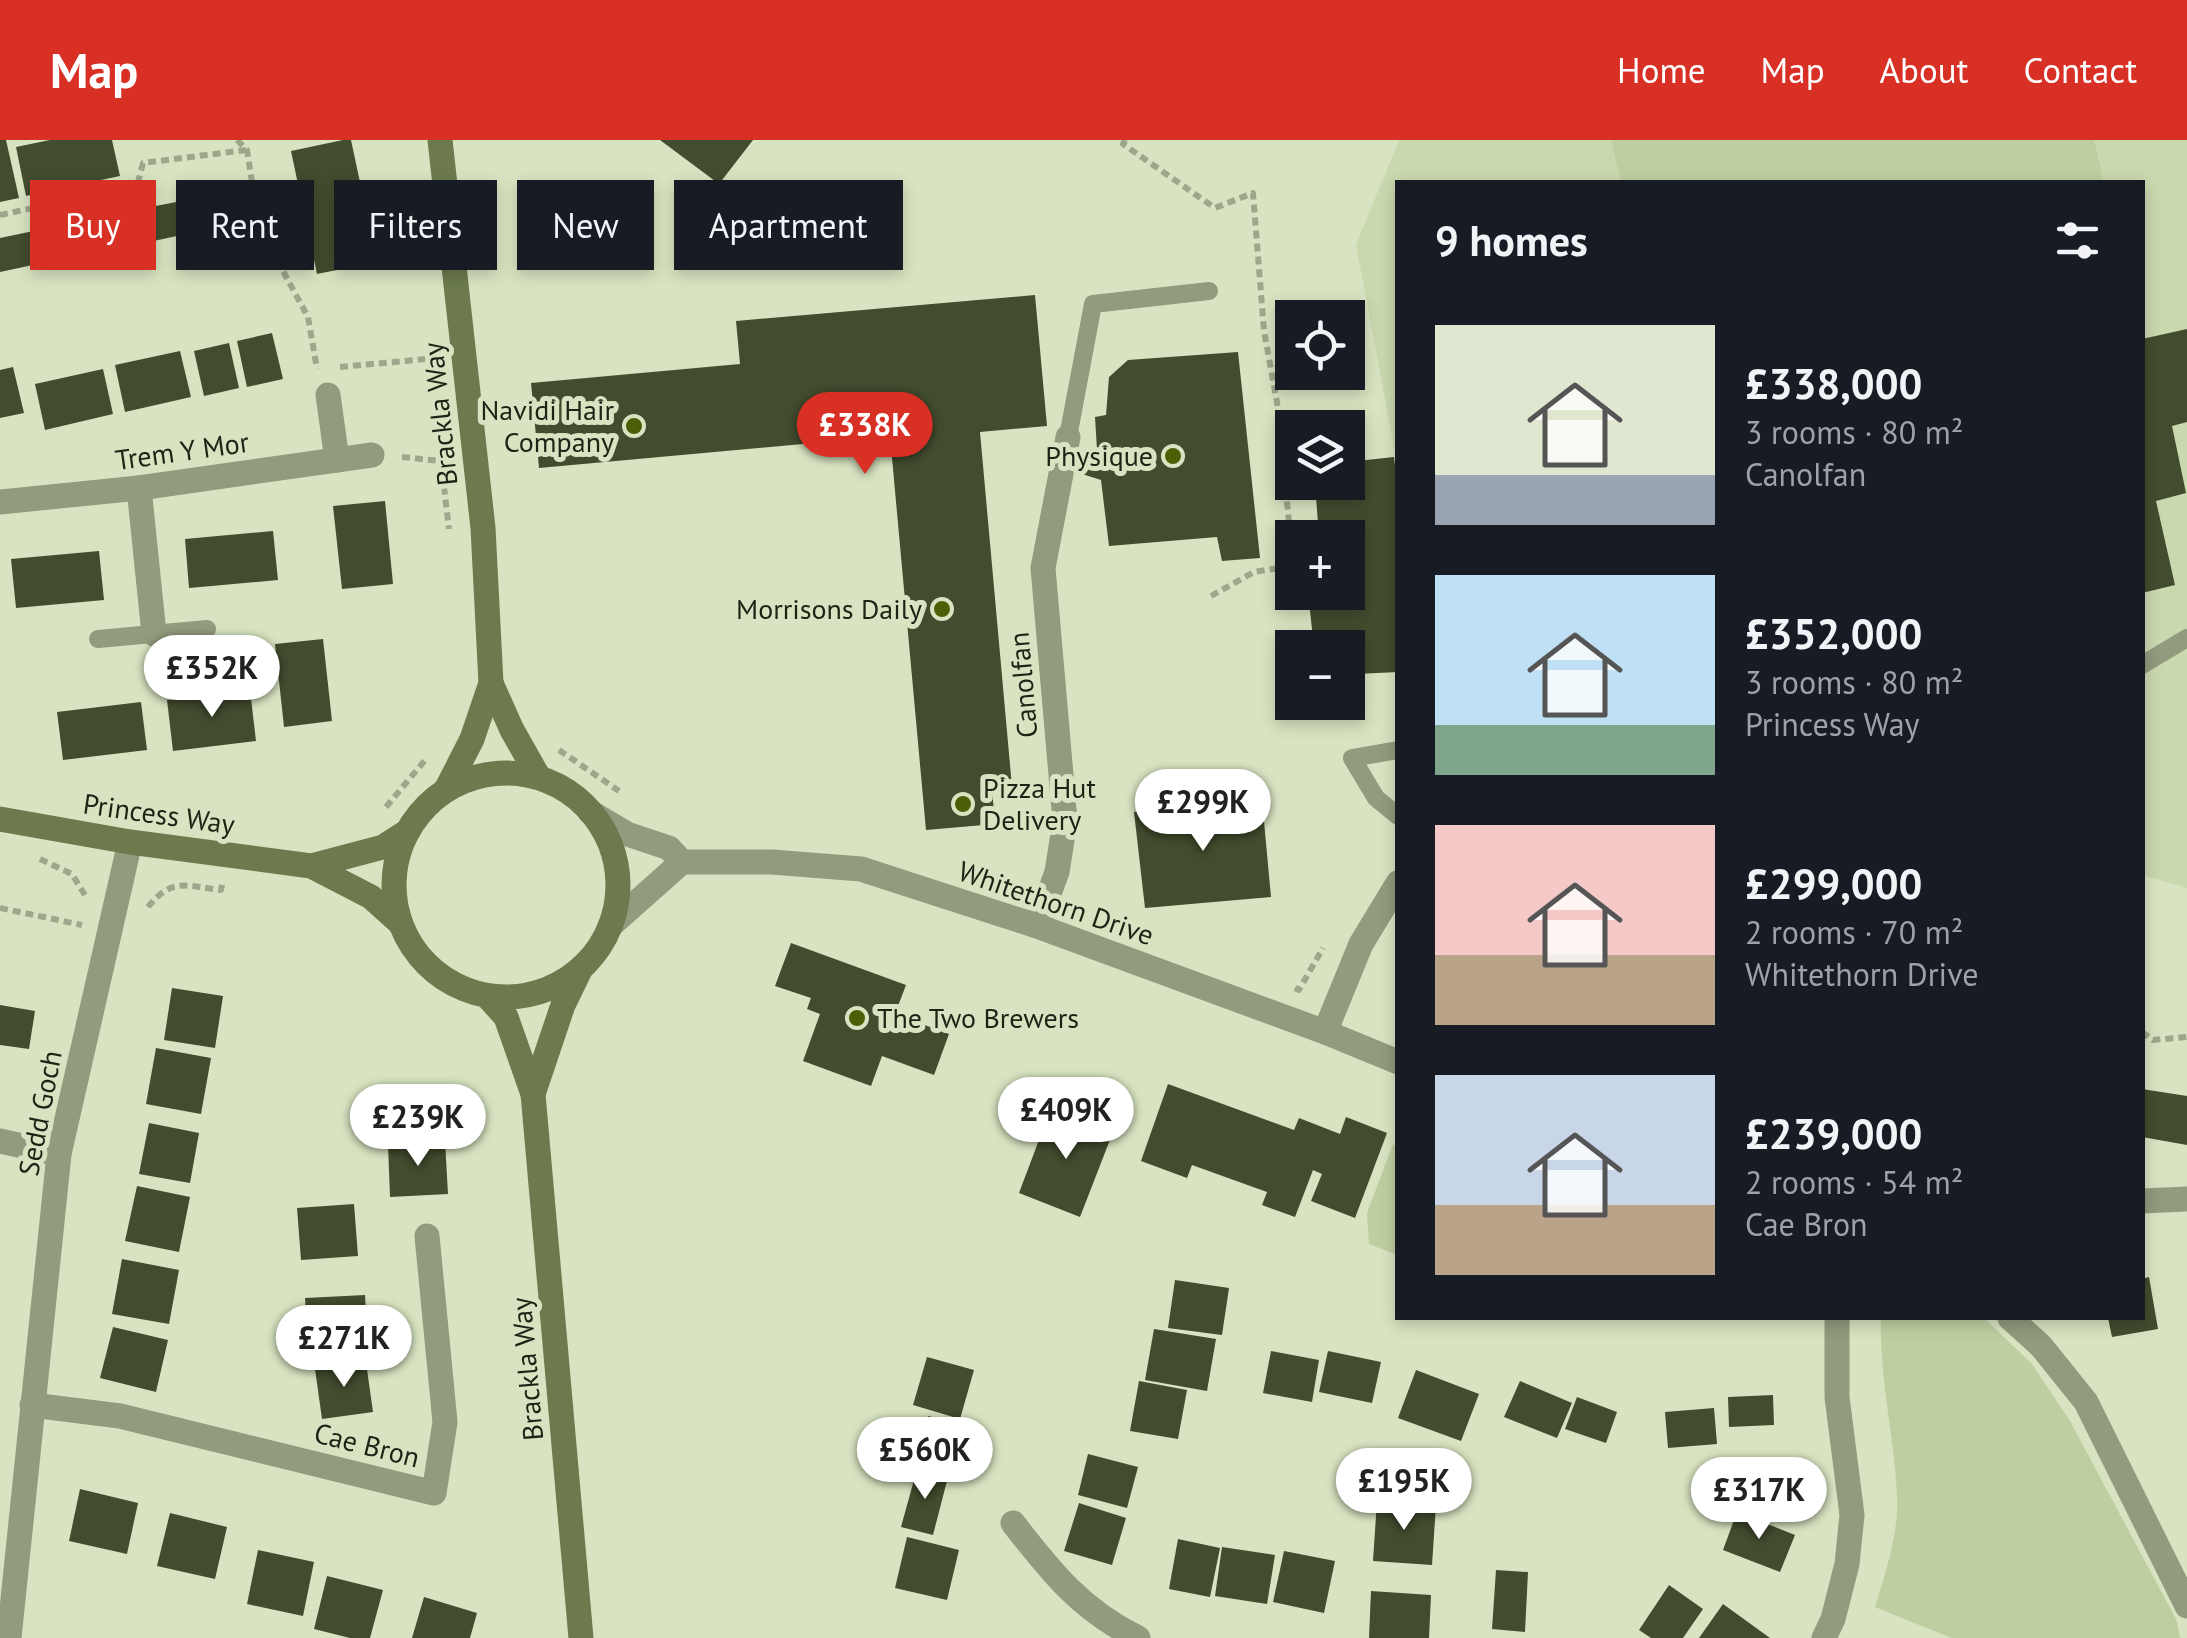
<!DOCTYPE html>
<meta charset="utf-8">
<style>
:root{--surface:#171b24;--page:#242831;--text:#f1f3f6;--muted:#9ea1a6;--accent:#d93025}
body{margin:0;font-family:"PT Sans",sans-serif;background:var(--page);color:var(--text);height:100vh;display:flex;flex-direction:column;font-size:38px;white-space:nowrap}
*{box-sizing:border-box;margin:0}
p{font-size:32px;color:var(--muted)}
.icon{flex:none;width:55px;height:55px;fill:none;stroke:currentColor;stroke-width:2;stroke-linecap:round;stroke-linejoin:round}
.map{position:relative;flex:1;overflow:hidden}
.details{position:absolute;left:1395px;top:40px;width:750px;height:1140px;display:flex;flex-direction:column;background:var(--surface);border-radius:0px;box-shadow:0 5px 15px #0003}
.details>*{flex:none}
.banner{position:absolute;left:30px;top:40px;width:950px;height:90px;display:flex;gap:20px}
.buttons{position:absolute;left:1275px;top:160px;display:grid;gap:20px}
.buttons a{display:grid;place-items:center;width:90px;height:90px;border-radius:0px;background:var(--surface);box-shadow:0 5px 15px #0003;font-size:50px}
.price{position:absolute;translate:-50% -85px;padding:0 22px;border-radius:35px;background:#fff;color:#222;font-size:32px;line-height:65px;filter:drop-shadow(0 2px 5px #0008)}
.price::after{content:'';position:absolute;left:50%;top:60px;width:30px;height:22px;margin-left:-15px;background:inherit;clip-path:polygon(0 0,100% 0,50% 100%)}
.price.on{background:var(--accent);color:#fff}
ul{padding:0;list-style:none}
li{display:flex;align-items:center;gap:30px;height:250px;padding:0 40px}
li span{display:grid;place-items:center;flex:none;width:280px;height:200px;border-radius:0px;color:#555}
li>.icon{margin-inline-start:auto}
span .icon{width:120px;height:120px;fill:#fffc;stroke-width:1}
li b{font-size:42px}
h2{display:flex;justify-content:space-between;align-items:center;height:120px;padding:0 40px;font-size:42px}
.tag{padding:0 35px;border-radius:0px;background:var(--surface);box-shadow:0 5px 15px #0003;font-size:35px;line-height:90px}
.tag.on{background:var(--accent);color:#fff}
header{display:flex;align-items:center;gap:60px;box-sizing:border-box;height:140px;padding:0 50px;background:var(--accent);color:#fff}
header strong{font-size:48px}
nav{display:flex;gap:55px;margin-inline-start:auto;font-size:35px}
.map>svg:first-child{display:block}
</style>
<header>
<strong>Map</strong>
<nav><a>Home</a><a>Map</a><a>About</a><a>Contact</a></nav>
</header>
<div class="map">
<svg width="2187" height="1498" viewBox="0 0 2187 1498">
<rect width="100%" height="100%" fill="#d8e4c1"/>
<path fill="#cad8af" d="M1399,0H2187V748L2143,735L2142,42H1398L1397,323L1356,105Z"/>
<g fill="#bfcea1">
<path d="M1611,0H2094L2104,42H1621Z"/>
<path d="M1393,1004L1398,1009L1397,1115L1369,1104L1367,1073Z"/>
<path d="M1881,1178H1984L2032,1224L2070,1281L2177,1481L2180,1498H1951L1875,1467C1886,1431 1899,1393 1897,1354C1894,1295 1879,1237 1881,1178Z"/>
</g>
<g fill="#424c2e">
<path d="M0,0H6L19,58L0,62Z"/>
<path d="M50,0H112L120,36L26,56L16,7Z"/>
<path d="M343,0H351L377,122L317,134L291,11Z"/>
<path d="M660,0H753L719,44Z"/>
<path d="M237,50L247,101L200,110L196,92L106,111L100,77Z"/>
<path d="M91,79L98,111L0,132V98Z"/>
<path d="M1035,155L1047,286L980,292L1012,647L992,649L995,684L926,690L890,296L539,328L531,243L740,224L736,181Z"/>
<path d="M2187,189V282L2172,286L2186,353L2156,361L2175,445L2142,453V199Z"/>
<path d="M272,193L283,239L247,247L237,201Z"/>
<path d="M229,203L239,248L204,256L194,211Z"/>
<path d="M180,211L191,257L125,272L115,225Z"/>
<path d="M1238,212L1260,418L1222,421L1217,397L1109,406L1101,340L1082,334L1086,309L1097,310L1095,277L1106,275L1109,237L1128,220Z"/>
<path d="M13,227L24,273L0,278V230Z"/>
<path d="M103,229L113,274L45,290L35,244Z"/>
<path d="M1394,317L1398,351V532L1356,534L1358,574L1322,576L1320,562H1348V508H1314L1308,452H1348V398H1319L1315,342H1348V322Z"/>
<path d="M385,361L393,444L342,449L333,366Z"/>
<path d="M273,391L278,440L189,448L185,399Z"/>
<path d="M99,411L104,460L16,468L11,419Z"/>
<path d="M323,499L332,581L284,587L275,504Z"/>
<path d="M250,550L256,601L173,611L167,560Z"/>
<path d="M141,562L147,610L63,620L57,572Z"/>
<path d="M1262,660L1271,757L1145,768L1134,672Z"/>
<path d="M791,803L906,845L895,874L949,894L934,935L882,916L871,946L803,921L820,874L807,869L811,858L775,846Z"/>
<path d="M172,848L223,856L215,908L164,900Z"/>
<path d="M0,865L35,871L29,909L0,905Z"/>
<path d="M156,908L211,918L201,974L146,964Z"/>
<path d="M1168,944L1294,990L1299,978L1340,994L1346,977L1387,993L1355,1078L1311,1061L1322,1034L1313,1030L1295,1077L1262,1065L1267,1052L1192,1025L1187,1038L1141,1021Z"/>
<path d="M2142,949L2187,956V1005L2142,997Z"/>
<path d="M1051,968L1113,992L1080,1077L1019,1053Z"/>
<path d="M149,983L199,993L190,1043L139,1034Z"/>
<path d="M445,1001L448,1054L390,1057L388,1004Z"/>
<path d="M137,1046L190,1057L179,1112L125,1101Z"/>
<path d="M354,1064L358,1116L301,1120L297,1068Z"/>
<path d="M122,1119L179,1130L169,1184L112,1174Z"/>
<path d="M2149,1137L2158,1189L2112,1197L2108,1178H2142V1139Z"/>
<path d="M1175,1140L1229,1148L1222,1195L1168,1188Z"/>
<path d="M365,1155L368,1208L308,1211L305,1158Z"/>
<path d="M113,1187L168,1200L156,1252L100,1238Z"/>
<path d="M1154,1189L1216,1199L1207,1251L1145,1240Z"/>
<path d="M1271,1211L1319,1220L1312,1262L1263,1253Z"/>
<path d="M1328,1211L1381,1222L1372,1263L1319,1252Z"/>
<path d="M927,1217L974,1230L960,1279L913,1265Z"/>
<path d="M366,1222L373,1272L322,1279L315,1229Z"/>
<path d="M1416,1230L1479,1254L1461,1301L1398,1278Z"/>
<path d="M1139,1241L1187,1250L1178,1299L1130,1291Z"/>
<path d="M1520,1241L1572,1263L1557,1298L1504,1277Z"/>
<path d="M1773,1255L1774,1285L1729,1287L1728,1257Z"/>
<path d="M1577,1257L1617,1272L1606,1303L1565,1289Z"/>
<path d="M1714,1268L1717,1304L1668,1308L1665,1272Z"/>
<path d="M928,1276L971,1287L960,1328L917,1316Z"/>
<path d="M1088,1314L1138,1327L1127,1368L1078,1355Z"/>
<path d="M917,1329L948,1337L933,1395L901,1387Z"/>
<path d="M80,1349L138,1363L127,1414L69,1401Z"/>
<path d="M1377,1361L1436,1365L1432,1425L1373,1421Z"/>
<path d="M1079,1363L1126,1378L1112,1425L1064,1411Z"/>
<path d="M1737,1372L1795,1395L1780,1432L1723,1410Z"/>
<path d="M170,1373L227,1387L215,1439L157,1426Z"/>
<path d="M907,1397L959,1410L947,1460L895,1448Z"/>
<path d="M1178,1399L1220,1408L1210,1457L1169,1449Z"/>
<path d="M1222,1407L1275,1415L1267,1464L1215,1456Z"/>
<path d="M258,1410L314,1422L303,1476L247,1464Z"/>
<path d="M1284,1411L1335,1421L1324,1473L1273,1462Z"/>
<path d="M1496,1430L1528,1432L1525,1492L1492,1489Z"/>
<path d="M327,1436L383,1450L370,1498H350L314,1489Z"/>
<path d="M1669,1445L1703,1469L1683,1498H1651L1639,1490Z"/>
<path d="M1371,1451L1431,1455L1429,1498H1369Z"/>
<path d="M424,1457L477,1473L470,1498H412Z"/>
<path d="M1723,1464L1770,1498H1699Z"/>
</g>
<g fill="none" stroke-linecap="round" stroke-linejoin="round">
<g stroke="#9da78b" stroke-width="6" stroke-dasharray="8 5" stroke-linecap="butt">
<path d="M237,0L247,10L259,87L308,177L317,229"/>
<path d="M1125,0L1123,4L1215,68L1253,53L1264,191L1277,262L1292,412"/>
<path d="M0,75L137,46L143,23L246,10"/>
<path d="M340,227L437,218"/>
<path d="M402,317L441,321L449,389"/>
<path d="M1211,456L1254,432L1292,426"/>
<path d="M559,610L619,651"/>
<path d="M386,667L426,619"/>
<path d="M40,719L72,734L86,757"/>
<path d="M148,767C172,737 186,746 221,750L223,740"/>
<path d="M0,768L82,785"/>
<path d="M1295,848L1299,850L1323,808"/>
<path d="M2142,892L2153,900L2187,897"/>
</g>
<g stroke="#919b7d" stroke-width="18">
<path d="M1068,297L1093,164L1209,151"/>
<path d="M98,499L207,489"/>
<path d="M2142,525L2187,498"/>
<path d="M1398,610L1352,618L1376,658L1398,676"/>
</g>
<g stroke="#919b7d" stroke-width="25">
<path d="M328,255L337,320"/>
<path d="M139,348L154,494"/>
<path d="M0,362L139,348L372,315"/>
<path d="M590,672L627,694L669,708L682,722"/>
<path d="M610,786L682,722H772L861,729L1037,786L1325,892L1398,922"/>
<path d="M1037,786L1057,732L1065,681L1043,428L1068,297"/>
<path d="M1325,892L1361,804L1398,743"/>
<path d="M0,1001L59,1014"/>
<path d="M2142,1061L2187,1059"/>
<path d="M2010,1178L2041,1206L2086,1262L2187,1466"/>
<path d="M32,1265L120,1276L434,1353L445,1282L427,1096"/>
<path d="M1013,1383C1051,1432 1081,1470 1138,1498"/>
<path d="M9,1498L59,1014L130,702"/>
<path d="M1824,1498L1833,1479L1847,1424L1852,1375L1837,1257V1178"/>
</g>
<g stroke="#6c7a4e" stroke-width="25">
<path d="M440,0L483,388L491,543L472,599L447,648"/>
<path d="M491,543L512,590L538,636"/>
<circle cx="506" cy="745" r="112"/>
<path d="M0,679L130,702L311,726L371,757L400,783"/>
<path d="M311,726L383,707L408,691"/>
<path d="M487,856L506,877L533,954L581,1498"/>
<path d="M533,954L563,865L581,828"/>
</g>
</g>
<g fill="#4b5f07" stroke="#d8e4c1" stroke-width="4">
<circle cx="634" cy="286" r="10"/>
<circle cx="1173" cy="316" r="10"/>
<circle cx="942" cy="469" r="10"/>
<circle cx="963" cy="664" r="10"/>
<circle cx="857" cy="878" r="10"/>
</g>
<g text-anchor="middle" stroke-width="10" stroke-linejoin="round" paint-order="stroke">
<g font-size="28" fill="#1f2316" stroke="#d8e4c1" text-anchor="end">
<text x="614" y="280">Navidi Hair<tspan x="614" dy="32">Company</tspan></text>
<text x="1153" y="326">Physique</text>
<text x="922" y="479">Morrisons Daily</text>
<text x="983" y="658" text-anchor="start">Pizza Hut<tspan x="983" dy="32">Delivery</tspan></text>
<text x="877" y="888" text-anchor="start">The Two Brewers</text>
</g>
<g font-size="28" fill="#1f2316" stroke="#d8e4c1">
<text transform="translate(440 274) rotate(-96)" y="10">Brackla Way</text>
<text transform="translate(182 311) rotate(-8)" y="10">Trem Y Mor</text>
<text transform="translate(1023 545) rotate(-95)" y="10">Canolfan</text>
<text transform="translate(159 674) rotate(8)" y="10">Princess Way</text>
<text transform="translate(1056 763) rotate(19)" y="10">Whitethorn Drive</text>
<text transform="translate(40 973) rotate(-79)" y="10">Sedd Goch</text>
<text transform="translate(527 1229) rotate(-95)" y="10">Brackla Way</text>
<text transform="translate(367 1305) rotate(14)" y="10">Cae Bron</text>
</g>
</g>
</svg>
<div class="buttons">
<a><svg class="icon" aria-label="locate" viewBox="0 0 24 24"><circle cx="12" cy="12" r="6"/><path d="M12 2v4M12 18v4M2 12h4M18 12h4"/></svg></a>
<a><svg class="icon" aria-label="layers" viewBox="0 0 24 24"><path d="M12 4l9 5-9 5-9-5zM3 14l9 5 9-5"/></svg></a>
<a>+</a>
<a>−</a>
</div>
<b class="price on" style="left:865px;top:337px">£338K</b>
<b class="price" style="left:212px;top:580px">£352K</b>
<b class="price" style="left:1203px;top:714px">£299K</b>
<b class="price" style="left:1066px;top:1022px">£409K</b>
<b class="price" style="left:418px;top:1029px">£239K</b>
<b class="price" style="left:344px;top:1250px">£271K</b>
<b class="price" style="left:925px;top:1362px">£560K</b>
<b class="price" style="left:1404px;top:1393px">£195K</b>
<b class="price" style="left:1759px;top:1402px">£317K</b>
<div class="banner">
<a class="tag on">Buy</a>
<a class="tag">Rent</a>
<a class="tag">Filters</a>
<a class="tag">New</a>
<a class="tag">Apartment</a>
</div>
<section class="details">
<h2>9 homes<svg class="icon" aria-label="filters" viewBox="0 0 24 24"><path d="M4 7h16M4 17h16"/><circle cx="9" cy="7" r="2"/><circle cx="15" cy="17" r="2"/></svg></h2>
<ul>
<li><span style="background:linear-gradient(#dfe7d0 75%,#9aa5b1 0)"><svg class="icon" aria-label="home" viewBox="0 0 24 24"><path d="M3 11l9-7 9 7M6 9v11h12V9"/></svg></span><div><b>£338,000</b><p>3 rooms · 80 m²</p><p>Canolfan</p></div></li>
<li><span style="background:linear-gradient(#bfe0f5 75%,#7fa58c 0)"><svg class="icon" aria-label="home" viewBox="0 0 24 24"><path d="M3 11l9-7 9 7M6 9v11h12V9"/></svg></span><div><b>£352,000</b><p>3 rooms · 80 m²</p><p>Princess Way</p></div></li>
<li><span style="background:linear-gradient(#f6c9c9 65%,#b9a48a 0)"><svg class="icon" aria-label="home" viewBox="0 0 24 24"><path d="M3 11l9-7 9 7M6 9v11h12V9"/></svg></span><div><b>£299,000</b><p>2 rooms · 70 m²</p><p>Whitethorn Drive</p></div></li>
<li><span style="background:linear-gradient(#c9d6e8 65%,#b9a48a 0)"><svg class="icon" aria-label="home" viewBox="0 0 24 24"><path d="M3 11l9-7 9 7M6 9v11h12V9"/></svg></span><div><b>£239,000</b><p>2 rooms · 54 m²</p><p>Cae Bron</p></div></li>
</ul>
</section>
</div>
